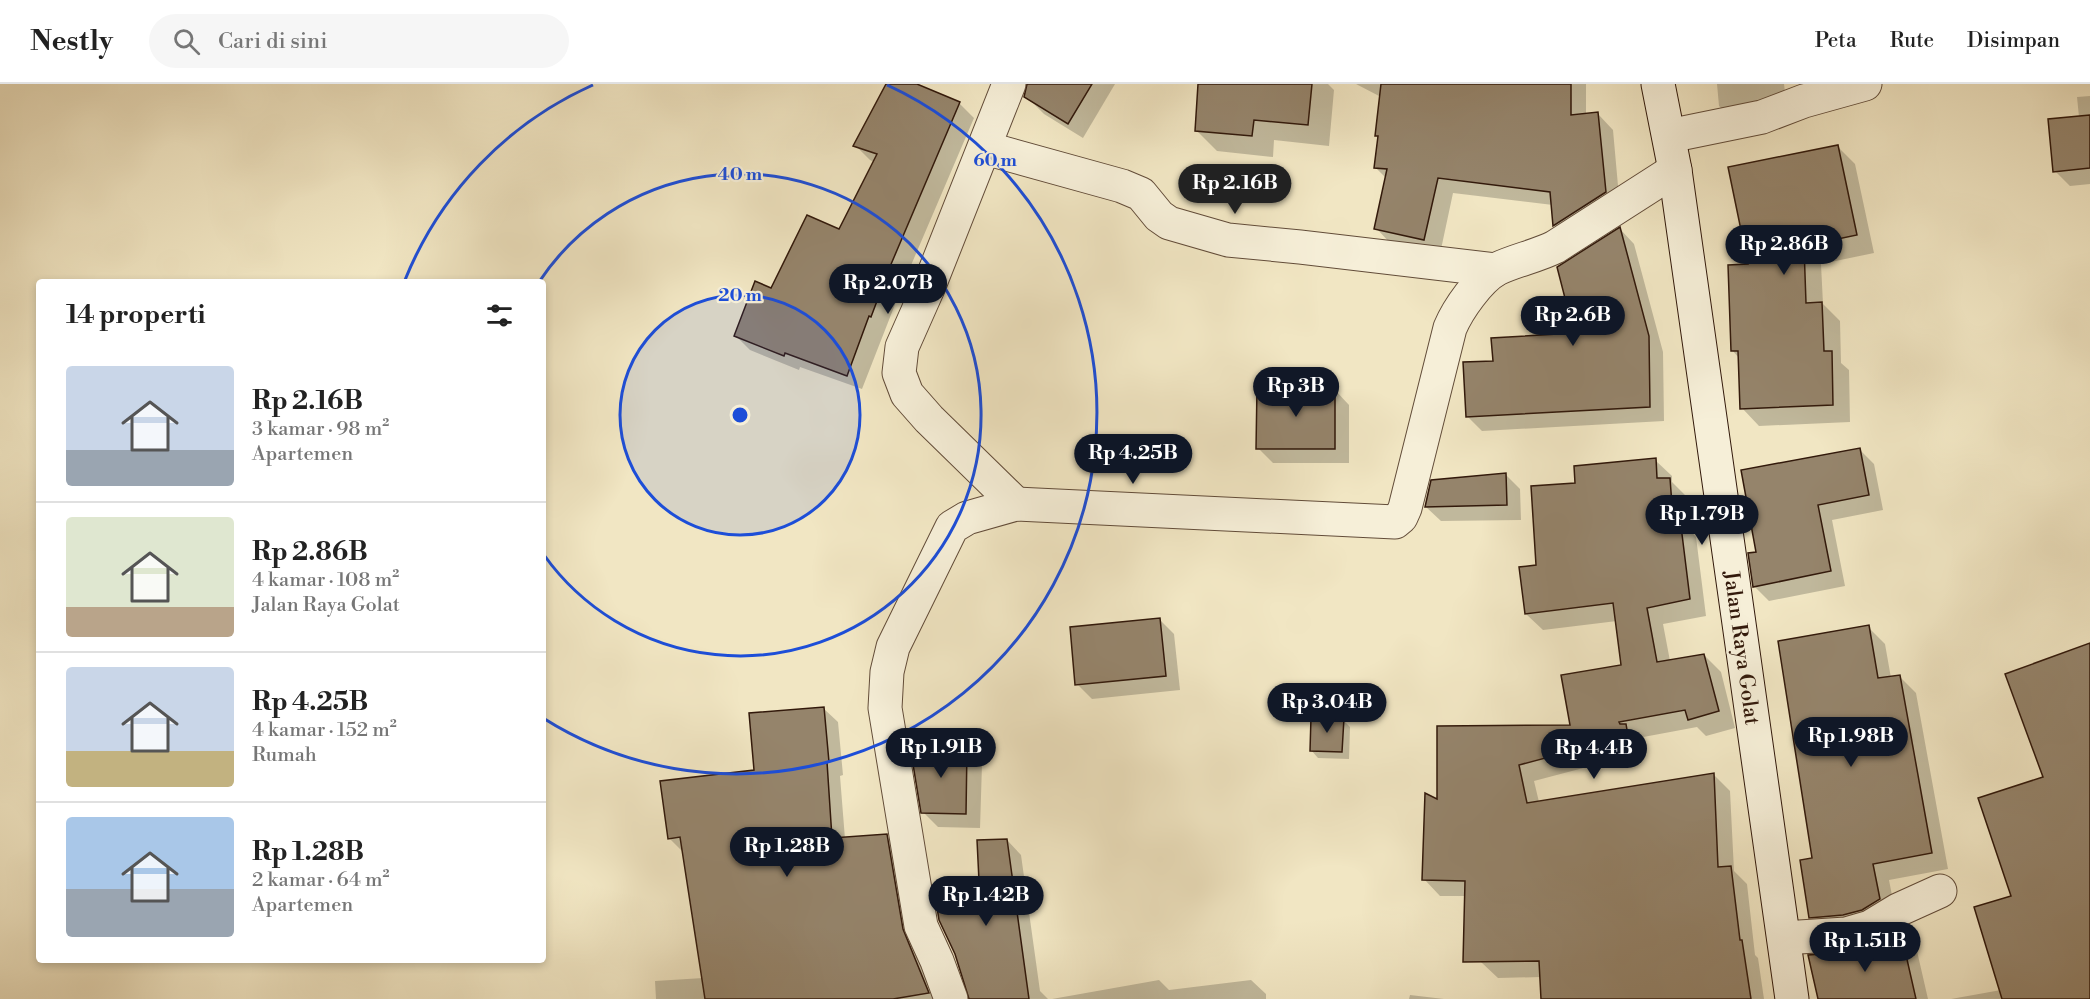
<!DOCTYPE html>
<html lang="id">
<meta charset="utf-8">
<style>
:root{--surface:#fff;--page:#f6f6f6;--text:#222;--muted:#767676;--line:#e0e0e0;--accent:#111827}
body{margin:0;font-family:"Libre Bodoni",serif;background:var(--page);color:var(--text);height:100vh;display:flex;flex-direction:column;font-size:22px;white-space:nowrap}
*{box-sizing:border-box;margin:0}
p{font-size:20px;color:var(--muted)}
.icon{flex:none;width:33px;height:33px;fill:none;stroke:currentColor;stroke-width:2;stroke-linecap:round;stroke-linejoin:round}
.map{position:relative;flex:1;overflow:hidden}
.side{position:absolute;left:36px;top:195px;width:510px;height:684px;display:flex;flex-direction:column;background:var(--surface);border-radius:6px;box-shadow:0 3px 9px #0003}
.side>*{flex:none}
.price{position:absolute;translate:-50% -51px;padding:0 14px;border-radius:21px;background:var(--accent);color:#fff;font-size:20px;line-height:39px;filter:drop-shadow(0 2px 3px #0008)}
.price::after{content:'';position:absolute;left:50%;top:36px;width:18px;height:14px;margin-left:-9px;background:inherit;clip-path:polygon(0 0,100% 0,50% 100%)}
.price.active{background:#222;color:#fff}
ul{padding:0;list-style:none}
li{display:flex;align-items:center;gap:18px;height:150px;padding:0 30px}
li+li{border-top:2px solid var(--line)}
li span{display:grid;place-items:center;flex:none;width:168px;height:120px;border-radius:6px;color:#555}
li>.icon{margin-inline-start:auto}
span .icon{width:72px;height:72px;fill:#fffc;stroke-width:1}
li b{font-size:26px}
h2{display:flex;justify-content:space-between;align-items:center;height:72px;padding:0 30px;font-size:26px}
header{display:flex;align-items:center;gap:36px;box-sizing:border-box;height:84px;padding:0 30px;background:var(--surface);border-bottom:2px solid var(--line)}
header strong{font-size:28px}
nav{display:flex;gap:33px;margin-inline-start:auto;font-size:21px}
.search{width:420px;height:54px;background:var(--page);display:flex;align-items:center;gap:15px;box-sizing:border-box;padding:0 21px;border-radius:33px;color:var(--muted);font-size:22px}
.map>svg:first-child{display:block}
</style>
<header>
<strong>Nestly</strong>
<div class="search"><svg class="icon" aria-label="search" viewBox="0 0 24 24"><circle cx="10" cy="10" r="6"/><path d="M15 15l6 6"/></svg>Cari di sini</div>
<nav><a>Peta</a><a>Rute</a><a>Disimpan</a></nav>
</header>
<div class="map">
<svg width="2090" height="915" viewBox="0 0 2090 915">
<rect width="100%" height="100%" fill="#f1e6c3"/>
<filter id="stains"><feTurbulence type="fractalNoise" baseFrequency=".00333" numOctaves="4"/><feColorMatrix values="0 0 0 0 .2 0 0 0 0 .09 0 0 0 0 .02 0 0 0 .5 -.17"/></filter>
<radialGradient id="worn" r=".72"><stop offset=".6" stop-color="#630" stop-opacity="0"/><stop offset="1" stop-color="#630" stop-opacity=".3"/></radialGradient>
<g fill="#0003">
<path d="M888,0H913L959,19L974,34L903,200L862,305L800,283L799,286L750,266L735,251L772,206L840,146L874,78L870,76L855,61Z"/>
<path d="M1038,0H1115L1083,54L1044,30L1029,15Z"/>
<path d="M1200,0H1328L1334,6L1329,62L1274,56L1273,73L1217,67L1196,46Z"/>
<path d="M1356,0H1586V31L1598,30L1613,46L1620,124L1570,157L1554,141L1553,121L1453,109L1440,170L1391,160L1376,144L1387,95L1375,83L1380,54L1377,51L1381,13Z"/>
<path d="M1717,0H1784L1787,24L1734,37L1719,22Z"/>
<path d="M2090,12V100L2070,102L2055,87L2079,33L2077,13Z"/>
<path d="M1837,62L1855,80L1874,169L1821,180L1823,220L1840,237L1841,279L1849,286L1850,338L1759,342L1742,324L1739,274L1732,266L1750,182Z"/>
<path d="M1620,145L1634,160L1663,268L1664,337L1482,347L1467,332L1494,278L1575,251Z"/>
<path d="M1335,306L1349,321V379H1273L1258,364Z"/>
<path d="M1859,365L1874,380L1883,426L1832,436L1845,502L1769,517L1754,502L1758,469Z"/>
<path d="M1655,376L1672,392V398L1686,412L1688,444L1696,453L1706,532L1663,540L1670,577L1704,571L1721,588L1735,644L1706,652L1697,643L1638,654L1642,659L1644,668L1534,697L1539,718L1714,691L1730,707L1734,787L1747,800L1755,871L1758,874L1764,915H1542L1541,893L1498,894L1465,863L1466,812H1440L1424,795L1439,717L1572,642L1623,583L1617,537L1543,546L1526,530L1537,482L1577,400Z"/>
<path d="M1505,390L1520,405L1521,436L1441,437L1426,423Z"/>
<path d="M1159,535L1174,550L1180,606L1092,615L1077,600Z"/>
<path d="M1868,543L1885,560L1891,594L1899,592L1916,609L1948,785L1889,796L1896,832L1827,850L1810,833L1814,775Z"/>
<path d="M2090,566V820L2068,915H1951L2001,906L2013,812L2044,694Z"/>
<path d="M823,624L838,638L843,691L840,692L845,755L886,751L901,766L938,915H656L655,897L703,894L684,769L669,754L755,687Z"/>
<path d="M1343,636L1350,643L1349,675L1318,674L1311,666Z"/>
<path d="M967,665L982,680L980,744L938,743L923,728Z"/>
<path d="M1007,756L1021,771L1040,907L1048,915H971L980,799Z"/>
<path d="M1900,851L1917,867L1928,915H1820L1852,869L1876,862Z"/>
<path d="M1159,896L1169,906L1251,896L1266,910V915H1052Z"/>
<path d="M1410,911L1444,915H1409Z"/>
</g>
<g fill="#95846b" stroke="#32190b" stroke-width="1.5">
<path d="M886,0H917L960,18L889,185L871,233L869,232L847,292L785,269L784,272L734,252L755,197L771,204L807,131L839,145L877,70L853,62Z"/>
<path d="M1027,0H1092L1068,40L1024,13Z"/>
<path d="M1198,0H1312L1308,41L1254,36L1252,52L1195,47Z"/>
<path d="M1381,0H1571V31L1598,28L1606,108L1553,142L1550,108L1438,94L1424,156L1374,145L1387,85L1374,84L1378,52H1375Z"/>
<path d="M2090,31V84L2053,88L2048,35Z"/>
<path d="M1838,61L1857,151L1804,162L1806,219L1822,218L1824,267H1832L1833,321L1740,325L1738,267H1731L1728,181L1748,180L1728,83Z"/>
<path d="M1620,143L1649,252L1650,323L1466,333L1463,278L1493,277L1491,254L1574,249L1557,183Z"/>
<path d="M1257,303L1335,304V365H1256Z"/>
<path d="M1860,364L1869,411L1818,421L1831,487L1753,503L1748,469L1756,468L1741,386Z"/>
<path d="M1656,374L1657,394H1670L1673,435L1680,434L1690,515L1647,524L1657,578L1704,570L1719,627L1688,636L1685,626L1619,638L1620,640H1626L1628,652L1519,681L1527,719L1714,689L1718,783L1731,782L1740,856H1742L1751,915H1541L1539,877L1463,878L1465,797L1422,796L1425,709L1437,715V642L1570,641L1561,591L1621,581L1613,519L1525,530L1519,483L1536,481L1531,402L1575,399L1574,382Z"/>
<path d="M1506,389L1507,421L1425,423L1431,396Z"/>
<path d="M1160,534L1166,592L1075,601L1070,543Z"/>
<path d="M1869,541L1878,594L1900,591L1932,769L1873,780L1880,815L1862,826L1843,831L1809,834L1800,776L1812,774L1778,557Z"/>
<path d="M2090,559V915H2002L1974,823L2011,812L1978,714L2043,693L2005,590Z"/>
<path d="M824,623L829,678H827L832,754L887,750L903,845L929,909L893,915H705L680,753L668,755L660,697L754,686L749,629Z"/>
<path d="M1311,633L1344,634L1342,668L1310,667Z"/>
<path d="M910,662L967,664L966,730L921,729Z"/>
<path d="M1007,755L1029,915H969L955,870L939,836L934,804L979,797L977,756Z"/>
<path d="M1901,849L1916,915H1818L1808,871L1851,868L1875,861L1893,851Z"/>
</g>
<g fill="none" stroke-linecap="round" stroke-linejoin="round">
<defs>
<g id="street">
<path d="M1009,0L929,202L902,263L899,289L907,310L929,335L1016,420"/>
<path d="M1669,52L1762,33L1804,17L1865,0"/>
<path d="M985,64L1122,102L1141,110L1159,132L1169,139L1228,156L1300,163L1495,186"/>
<path d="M1784,854L1846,850L1870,843L1898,826L1940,807"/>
<path d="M951,915L937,877L921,842L885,624L887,588L893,563L952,443L967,434L1016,420L1395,438L1401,433L1405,424L1450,244C1458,225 1479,195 1497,185C1516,176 1537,172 1555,163L1675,86"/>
</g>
<path id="secondary" d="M1658,0L1675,86L1792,915"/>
</defs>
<use href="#street" stroke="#624c39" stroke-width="35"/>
<use href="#secondary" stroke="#32190b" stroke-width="35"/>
<use href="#street" stroke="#f6efd8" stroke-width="33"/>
<use href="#secondary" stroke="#f6efd8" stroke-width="33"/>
</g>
<circle cx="740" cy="331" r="120" fill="#1d4ed8" fill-opacity=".12"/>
<g fill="none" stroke="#1d4ed8" stroke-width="3">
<circle cx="740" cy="331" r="120"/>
<path d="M539 198A241 241 0 1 1 544 471"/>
<path d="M405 196A361 361 0 0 1 593 1M887 1A361 361 0 1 1 543 634"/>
</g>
<g text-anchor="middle" stroke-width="4.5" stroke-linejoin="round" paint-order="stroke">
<g font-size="21" fill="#32190b" stroke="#f6efd8">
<text transform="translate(1742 564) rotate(82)" y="7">Jalan Raya Golat</text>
</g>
</g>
<circle cx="740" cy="331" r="9" fill="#1d4ed8" stroke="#f6efd8" stroke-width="3"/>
<g font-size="18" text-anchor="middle" font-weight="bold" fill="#1d4ed8" stroke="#f6efd8" stroke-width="4.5" stroke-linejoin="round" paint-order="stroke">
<text x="995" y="82">60 m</text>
<text x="740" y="96">40 m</text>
<text x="740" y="217">20 m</text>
</g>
<rect width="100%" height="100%" filter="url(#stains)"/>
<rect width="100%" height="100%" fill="url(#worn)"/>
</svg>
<b class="price active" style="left:1235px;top:131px">Rp 2.16B</b>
<b class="price" style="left:1784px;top:192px">Rp 2.86B</b>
<b class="price" style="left:888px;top:231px">Rp 2.07B</b>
<b class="price" style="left:1573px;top:263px">Rp 2.6B</b>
<b class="price" style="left:1296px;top:334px">Rp 3B</b>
<b class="price" style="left:1133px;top:401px">Rp 4.25B</b>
<b class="price" style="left:1702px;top:462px">Rp 1.79B</b>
<b class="price" style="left:1327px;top:650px">Rp 3.04B</b>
<b class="price" style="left:1851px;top:684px">Rp 1.98B</b>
<b class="price" style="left:941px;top:695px">Rp 1.91B</b>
<b class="price" style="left:1594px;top:696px">Rp 4.4B</b>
<b class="price" style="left:787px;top:794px">Rp 1.28B</b>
<b class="price" style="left:986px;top:843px">Rp 1.42B</b>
<b class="price" style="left:1865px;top:889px">Rp 1.51B</b>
<section class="side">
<h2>14 properti<svg class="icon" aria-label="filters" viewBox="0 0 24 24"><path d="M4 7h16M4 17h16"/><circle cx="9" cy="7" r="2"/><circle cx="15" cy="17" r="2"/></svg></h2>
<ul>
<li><span style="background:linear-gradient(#c9d6e8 70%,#9aa5b1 0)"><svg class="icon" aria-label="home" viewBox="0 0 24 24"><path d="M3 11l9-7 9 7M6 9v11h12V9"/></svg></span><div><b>Rp 2.16B</b><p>3 kamar · 98 m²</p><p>Apartemen</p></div></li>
<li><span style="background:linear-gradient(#dfe7d0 75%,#b9a48a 0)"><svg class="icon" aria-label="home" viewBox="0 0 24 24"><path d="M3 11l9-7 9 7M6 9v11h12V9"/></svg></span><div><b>Rp 2.86B</b><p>4 kamar · 108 m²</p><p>Jalan Raya Golat</p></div></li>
<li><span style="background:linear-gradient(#c9d6e8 70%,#c2b280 0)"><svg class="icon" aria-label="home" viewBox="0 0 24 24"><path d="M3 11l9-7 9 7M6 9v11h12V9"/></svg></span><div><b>Rp 4.25B</b><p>4 kamar · 152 m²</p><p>Rumah</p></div></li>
<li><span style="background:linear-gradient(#a9c7e8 60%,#9aa5b1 0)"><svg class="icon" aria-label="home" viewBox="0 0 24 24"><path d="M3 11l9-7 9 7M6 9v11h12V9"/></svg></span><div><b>Rp 1.28B</b><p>2 kamar · 64 m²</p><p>Apartemen</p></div></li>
</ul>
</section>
</div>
